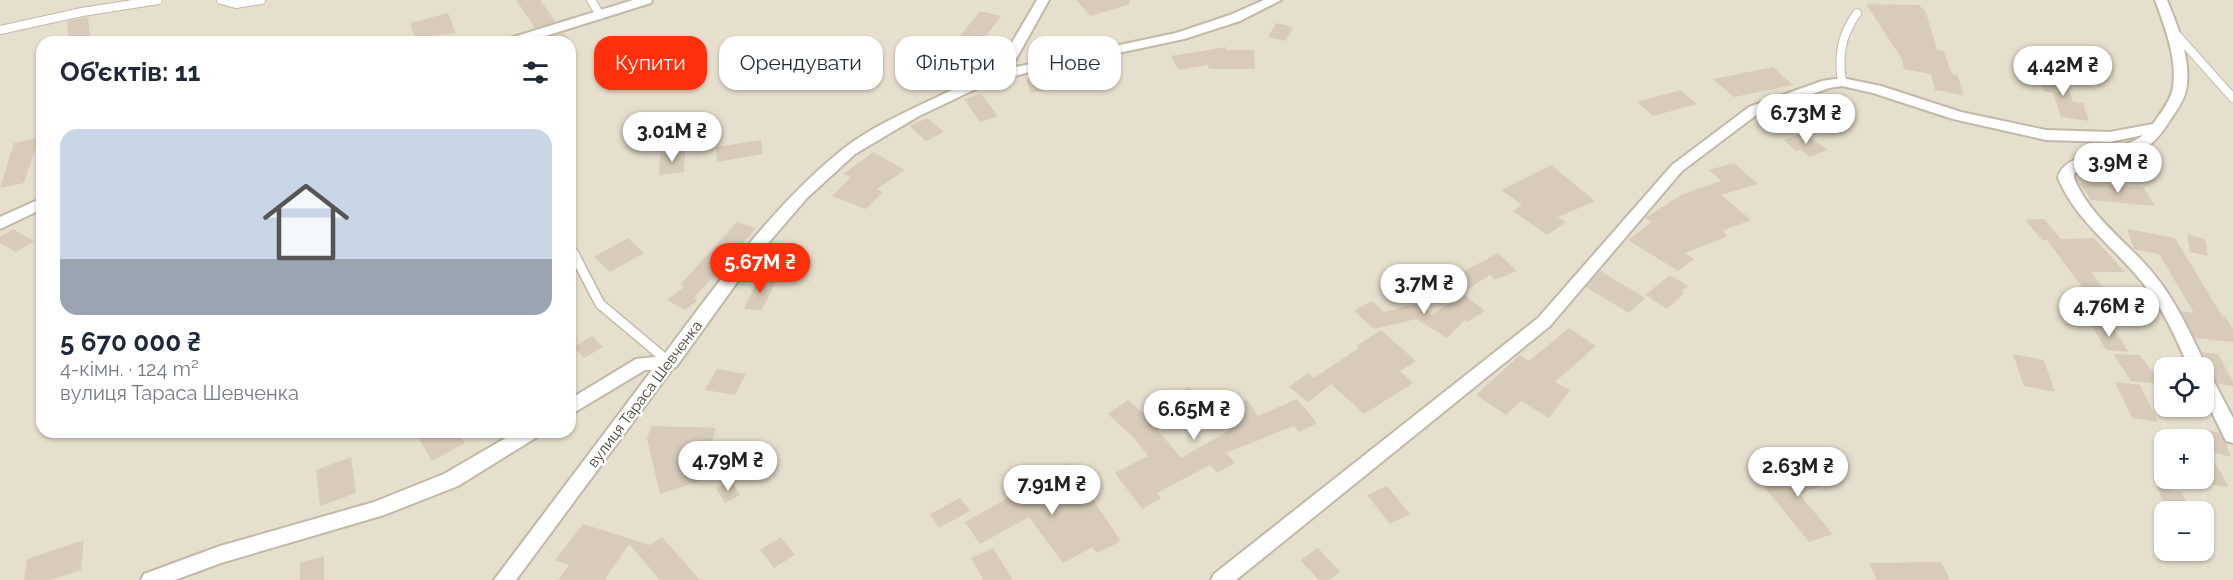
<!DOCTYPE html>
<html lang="uk">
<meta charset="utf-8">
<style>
:root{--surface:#fff;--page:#f2f2f3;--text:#1f2937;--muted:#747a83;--line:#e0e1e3;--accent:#ff300b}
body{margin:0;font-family:Raleway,sans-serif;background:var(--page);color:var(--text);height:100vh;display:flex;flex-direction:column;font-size:22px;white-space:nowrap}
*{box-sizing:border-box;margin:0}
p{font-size:20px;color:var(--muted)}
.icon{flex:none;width:33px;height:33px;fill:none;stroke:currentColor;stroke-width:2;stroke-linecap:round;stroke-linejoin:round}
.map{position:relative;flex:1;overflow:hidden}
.side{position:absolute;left:36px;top:36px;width:540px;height:402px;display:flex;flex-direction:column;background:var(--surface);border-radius:18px;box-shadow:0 2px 4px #0004}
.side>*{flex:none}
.top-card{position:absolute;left:594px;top:36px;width:570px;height:54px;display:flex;gap:12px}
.tools{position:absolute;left:2154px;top:357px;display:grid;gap:12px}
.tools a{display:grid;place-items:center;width:60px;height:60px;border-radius:12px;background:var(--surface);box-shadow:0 2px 4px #0004;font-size:30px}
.price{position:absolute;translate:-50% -51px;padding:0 14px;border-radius:21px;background:#fff;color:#222;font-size:20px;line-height:39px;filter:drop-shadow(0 2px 3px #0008)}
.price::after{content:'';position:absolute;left:50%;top:36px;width:18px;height:14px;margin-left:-9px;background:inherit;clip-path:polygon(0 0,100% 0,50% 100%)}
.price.current{background:var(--accent);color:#fff}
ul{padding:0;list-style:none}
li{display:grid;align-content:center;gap:12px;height:318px;padding:0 24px}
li+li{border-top:2px solid var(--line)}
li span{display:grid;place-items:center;height:186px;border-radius:18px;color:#555}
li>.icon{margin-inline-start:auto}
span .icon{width:108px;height:108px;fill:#fffc;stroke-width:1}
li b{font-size:26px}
h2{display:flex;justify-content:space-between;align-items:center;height:72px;padding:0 24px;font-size:26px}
.pill{padding:0 21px;border-radius:18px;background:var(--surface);box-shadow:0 2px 4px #0004;font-size:21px;line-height:54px}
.pill.current{background:var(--accent);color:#fff}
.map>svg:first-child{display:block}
</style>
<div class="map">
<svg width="2233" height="580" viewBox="0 0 2233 580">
<rect width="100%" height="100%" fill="#f2ede1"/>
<path fill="#e7dfce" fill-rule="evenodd" d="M0,0H2233V580H0ZM42,42H570V432H42ZM2164,368H2204V406H2164ZM2164,440H2204V478H2164ZM2164,512H2204V550H2164Z"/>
<g fill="#d8cbb9">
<path d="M516,0H540L556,22L535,28Z"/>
<path d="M1076,0H1130V4L1091,16Z"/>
<path d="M1866,4L1919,5L1926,13L1937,50L1944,51L1952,74L1958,75L1963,95L1935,90L1931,74L1904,69L1902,59Z"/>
<path d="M980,11L1001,16L983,40L1004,47L981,67L955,58L950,67L914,59L926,44L950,49Z"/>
<path d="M448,13L456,33L415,38L410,23Z"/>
<path d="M88,17L90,36L69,42L67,21Z"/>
<path d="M1276,23L1293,27L1286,41L1268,37Z"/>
<path d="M564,33L571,42H545L543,39Z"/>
<path d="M1226,47V50H1254L1255,69H1209L1208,65L1178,70L1171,56Z"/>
<path d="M1773,67L1793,85L1734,97L1713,79Z"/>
<path d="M2038,73L2065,77L2073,102L2083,103L2089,121L2061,117L2053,93L2044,91Z"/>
<path d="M1042,75L1048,90L1031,93L1026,80Z"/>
<path d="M1680,90L1697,104L1653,116L1637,102Z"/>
<path d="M981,94L998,116L980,122L964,99Z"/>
<path d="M927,118L944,132L926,141L910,126Z"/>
<path d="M1804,133L1828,150L1810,157L1801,150L1796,151L1784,140Z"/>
<path d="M39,138L24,183L0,188L14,143Z"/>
<path d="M761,140L763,154L717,162L716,147Z"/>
<path d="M685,150L684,172L659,175L660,153Z"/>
<path d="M873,152L905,170L877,189L883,192L866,209L832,196L851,177L843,174Z"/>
<path d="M1734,163L1758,184L1721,195L1751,220L1722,231L1728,236L1685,253L1694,259L1678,271L1628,240L1652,222L1645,218L1683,194L1721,181L1709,170Z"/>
<path d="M1551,165L1595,201L1558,217L1566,222L1547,235L1513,211L1522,205L1501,190Z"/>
<path d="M2079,183L2143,187L2155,206L2091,200Z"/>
<path d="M2044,219L2061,239L2094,238L2125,272H2091L2112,300L2091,299L2047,240H2042L2025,220Z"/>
<path d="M737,222L756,228L694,298L698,300L685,310L667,300L684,287L680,285Z"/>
<path d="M13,229L34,241L16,252L0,243V237Z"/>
<path d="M2127,229L2175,238L2222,316H2225L2233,329V342L2195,338L2181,311L2194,313L2159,254L2134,249Z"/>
<path d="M2187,234L2205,239L2208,256L2190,252Z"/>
<path d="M628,238L644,253L610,272L594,257Z"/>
<path d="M1498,253L1517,271L1495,280L1490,275L1463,292L1448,280Z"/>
<path d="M1600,271L1645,298L1629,313L1586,287Z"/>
<path d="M1670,275L1688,286L1681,292L1684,293L1667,309L1645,295Z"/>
<path d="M759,277L777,279L762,310L744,309Z"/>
<path d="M1463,294L1485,311L1467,322L1465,320L1447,338L1416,319L1374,329L1354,311L1372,301L1384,312L1423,302L1431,315Z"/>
<path d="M2090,323L2111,325L2129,352L2106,350Z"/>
<path d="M1569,328L1596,346L1555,382L1570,390L1549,418L1521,401L1506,415L1476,395L1520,355L1529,361Z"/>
<path d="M1381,330L1416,361L1400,371L1413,383L1364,414L1331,384L1308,402L1289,387L1308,373L1314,378L1359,348L1356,346Z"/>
<path d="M592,336L603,347L584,358L573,347Z"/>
<path d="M2202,352L2218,354L2233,382V386L2218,384L2208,370L2209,367Z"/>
<path d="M2013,354L2044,360L2055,392L2024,386Z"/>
<path d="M2113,354L2140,355L2161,384L2131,381Z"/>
<path d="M717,369L746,374L735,395L705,390Z"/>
<path d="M2115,382L2140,385L2158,422L2132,418Z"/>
<path d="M1189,387L1203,401L1157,429L1181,458L1232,429L1220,410L1247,400L1258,416L1297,399L1317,423L1299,432L1294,426L1226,453L1235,463L1217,473L1210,465L1157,493L1161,498L1142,509L1115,473L1148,456L1134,438L1108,414L1128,400L1144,414Z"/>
<path d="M651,426L716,428L711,445H693L703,480L660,494L647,439Z"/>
<path d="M2204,430L2220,433L2226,443L2231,457L2208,451L2229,487L2204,484Z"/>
<path d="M415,432H458L465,443L432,461Z"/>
<path d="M351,457L356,493L320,506L316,470Z"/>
<path d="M1806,462L1827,484L1799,494L1833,534L1809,542L1758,479Z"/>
<path d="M1068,463L1121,541L1097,553L1092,547L1063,563L1029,517L980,544L965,522L1047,476L1046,473Z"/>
<path d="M731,480L740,495L725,503L716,488Z"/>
<path d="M1387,486L1410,514L1390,524L1367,495Z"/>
<path d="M2157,487L2182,492L2190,512H2167Z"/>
<path d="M960,498L970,511L939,528L930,514Z"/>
<path d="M583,524L650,545L662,537L700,580H660L629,544L604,580H558L569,565L555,560Z"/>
<path d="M781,537L795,555L774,568L760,550Z"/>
<path d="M84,540L81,570L51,580H24L27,559Z"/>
<path d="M993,548L1013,580H984L971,558Z"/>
<path d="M1318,548L1340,572L1328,580H1319L1300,560Z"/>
<path d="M324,556V580H300V563Z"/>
<path d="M1941,562L1950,580H1877L1869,563Z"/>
</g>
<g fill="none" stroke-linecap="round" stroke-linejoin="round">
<defs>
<g id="service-far1">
<path d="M221,0L236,4L261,0"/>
<path d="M591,0L600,15"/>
<path d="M0,30L82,12L158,0"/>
<path d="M2176,34L2233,98"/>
<path d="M1842,82C1838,55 1841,36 1857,13"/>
<path d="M570,246L576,257"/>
</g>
<path id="service" d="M575,256L600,304L669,362"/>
<g id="minor">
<path d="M633,0H652L651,3L526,42H505L507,39Z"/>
<path d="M1037,0H1049L1011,68L1176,33L1230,15L1264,0H1281L1240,21L1184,39L1029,72L984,85L919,116L855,154L807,198L751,263L676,367L673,368L516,580H494L652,370H645L570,415V399L636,359L663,356C718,283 771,207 843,149C867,130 903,113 931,100C952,90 972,80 994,73Z"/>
<path d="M2155,0H2167C2178,27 2192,61 2186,90C2184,102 2175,112 2169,122C2161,134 2152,146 2139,151C2118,160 2092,159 2074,174V178C2090,217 2126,241 2152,272C2176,300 2191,335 2207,368L2204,372L2210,374L2233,418V443L2226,441L2204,396V368H2189C2176,338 2163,308 2142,282C2114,247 2076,221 2058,178C2063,150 2123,153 2143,135L2110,142L2046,140L1953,119L1873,93L1842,86L1829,88L1759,113L1682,171L1550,326L1236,580H1211L1214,574L1538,318L1672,165L1749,107L1822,81L1842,78L1881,86L1961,112L2046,130L2110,132L2153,124C2160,114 2168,104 2172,92C2179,63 2165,27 2155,0Z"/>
<path d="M42,198V209L0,229V217Z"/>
<path d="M516,432H540L537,437L458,486L384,515L221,563L175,580H141L144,574L220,546L374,502L444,474Z"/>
</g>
</defs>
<use href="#service-far1" stroke="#c1b8a6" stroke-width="10"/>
<use href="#service" stroke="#c1b8a6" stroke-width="12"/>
<use href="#minor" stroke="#c1b8a6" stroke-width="4"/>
<use href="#service-far1" stroke="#fff" stroke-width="8"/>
<use href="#service" stroke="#fff" stroke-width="9"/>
<use href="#minor" fill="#fff" fill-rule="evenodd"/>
</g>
<g text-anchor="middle" stroke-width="5" stroke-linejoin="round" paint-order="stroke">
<g font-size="15" fill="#443d32" stroke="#fff">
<text transform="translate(645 394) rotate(-53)" y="5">вулиця Тараса Шевченка</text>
</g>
</g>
</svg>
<div class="tools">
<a><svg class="icon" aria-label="locate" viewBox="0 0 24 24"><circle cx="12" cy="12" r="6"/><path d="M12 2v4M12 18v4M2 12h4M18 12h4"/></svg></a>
<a>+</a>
<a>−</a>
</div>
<b class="price" style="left:2063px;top:97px">4.42M ₴</b>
<b class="price" style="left:1806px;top:145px">6.73M ₴</b>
<b class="price" style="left:672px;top:163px">3.01M ₴</b>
<b class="price" style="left:2118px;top:194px">3.9M ₴</b>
<b class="price current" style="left:760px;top:294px">5.67M ₴</b>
<b class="price" style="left:1424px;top:315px">3.7M ₴</b>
<b class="price" style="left:2109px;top:338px">4.76M ₴</b>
<b class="price" style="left:1194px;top:441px">6.65M ₴</b>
<b class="price" style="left:728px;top:492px">4.79M ₴</b>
<b class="price" style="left:1798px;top:498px">2.63M ₴</b>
<b class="price" style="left:1052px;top:516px">7.91M ₴</b>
<div class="top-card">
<a class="pill current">Купити</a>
<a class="pill">Орендувати</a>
<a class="pill">Фільтри</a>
<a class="pill">Нове</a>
</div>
<section class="side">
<h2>Об’єктів: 11<svg class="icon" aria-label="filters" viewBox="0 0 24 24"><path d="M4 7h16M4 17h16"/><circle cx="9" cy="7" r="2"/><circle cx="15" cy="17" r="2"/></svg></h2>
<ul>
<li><span style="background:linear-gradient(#c9d6e8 70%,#9aa5b1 0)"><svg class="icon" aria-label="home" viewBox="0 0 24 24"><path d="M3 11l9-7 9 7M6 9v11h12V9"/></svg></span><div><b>5 670 000 ₴</b><p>4-кімн. · 124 m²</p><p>вулиця Тараса Шевченка</p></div></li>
</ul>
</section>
</div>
